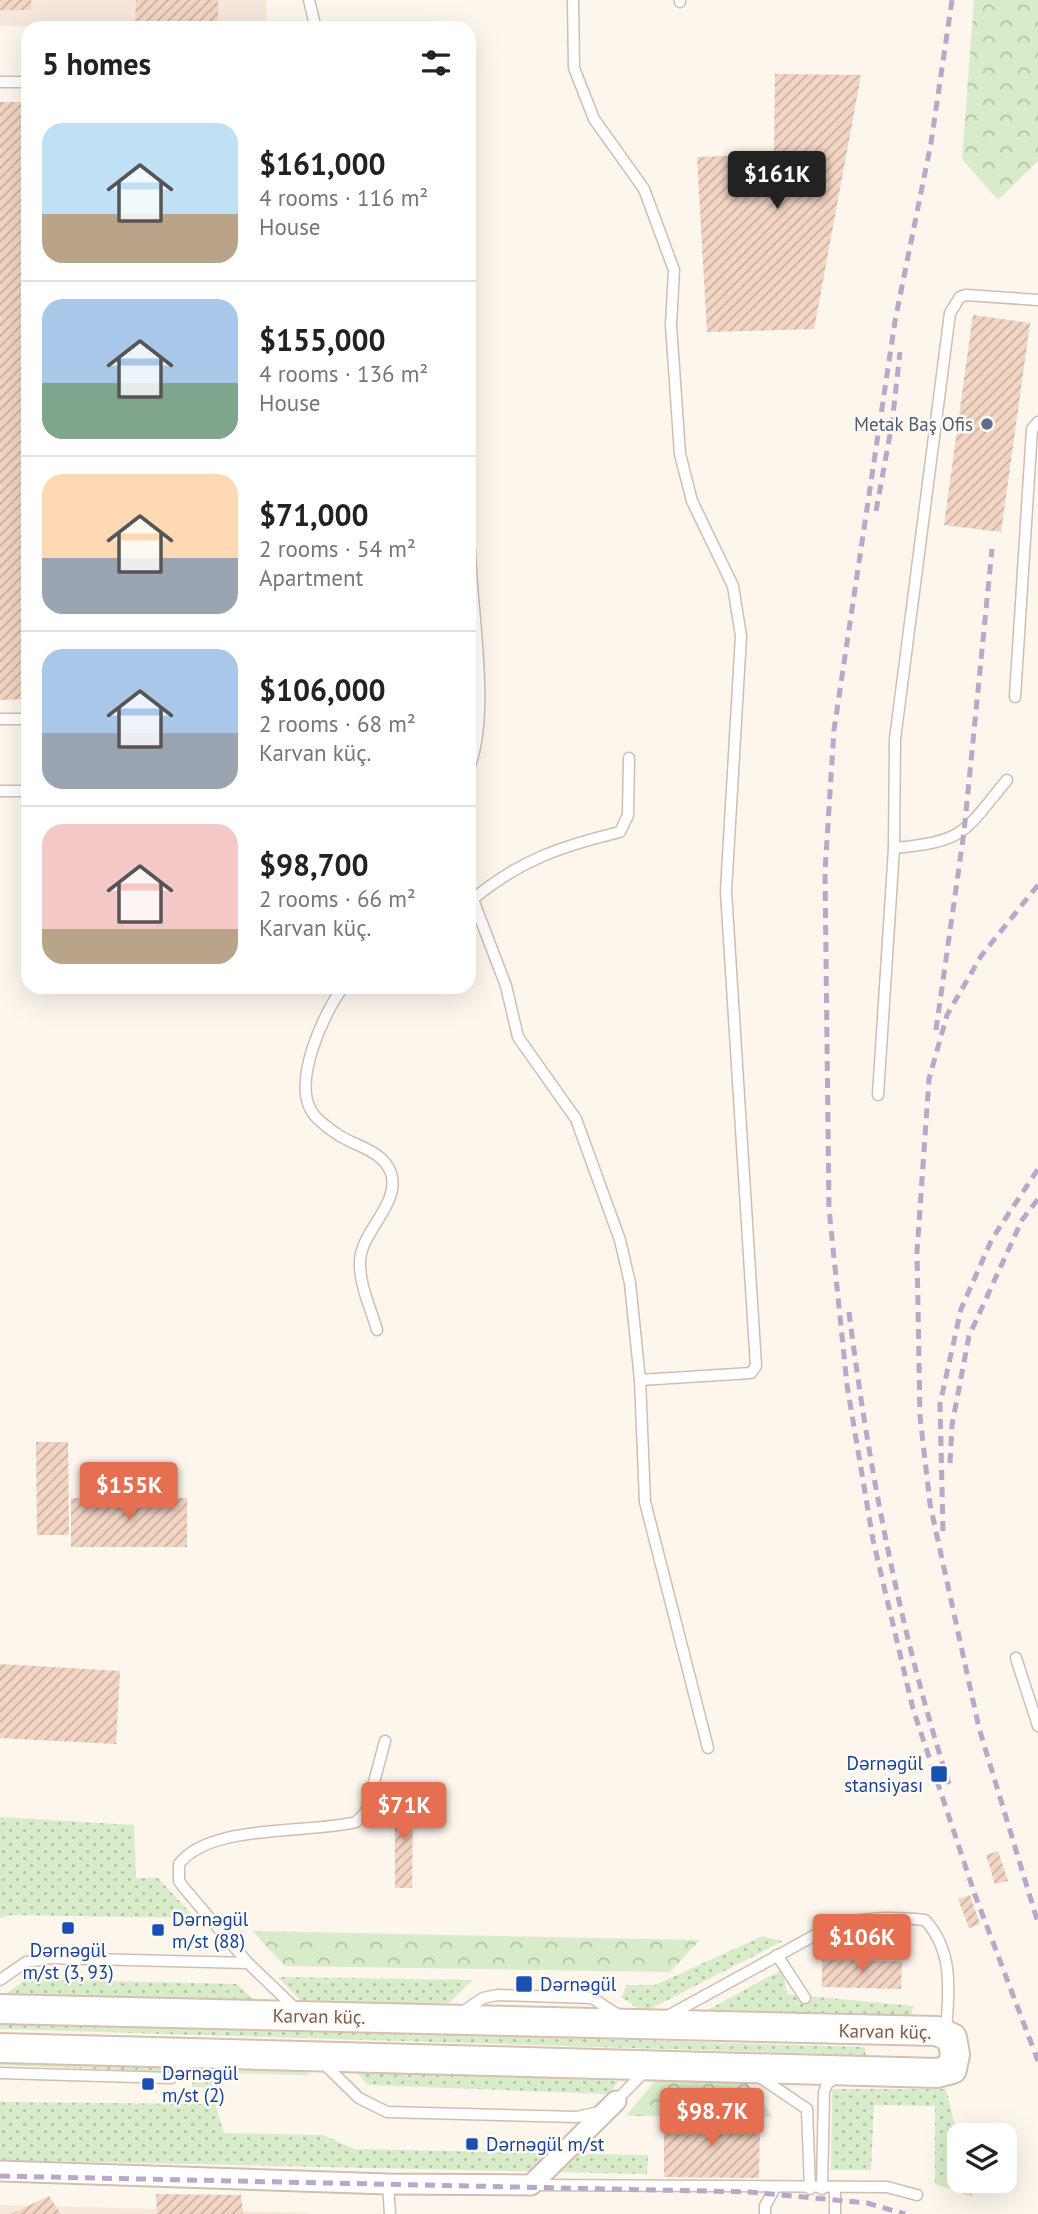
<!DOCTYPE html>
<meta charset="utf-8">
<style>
:root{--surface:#fff;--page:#f6f6f6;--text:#222;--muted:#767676;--line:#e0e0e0;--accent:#e76f51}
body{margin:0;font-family:"PT Sans",sans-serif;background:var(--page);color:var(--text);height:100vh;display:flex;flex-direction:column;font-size:26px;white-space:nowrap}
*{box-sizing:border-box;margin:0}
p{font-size:23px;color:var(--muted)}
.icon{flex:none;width:38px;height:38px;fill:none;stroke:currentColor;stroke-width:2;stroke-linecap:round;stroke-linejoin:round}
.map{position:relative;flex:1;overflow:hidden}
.panel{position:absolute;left:21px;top:21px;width:455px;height:973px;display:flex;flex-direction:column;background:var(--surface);border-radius:21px;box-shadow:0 7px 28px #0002}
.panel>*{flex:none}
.tools{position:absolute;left:947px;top:2123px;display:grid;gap:14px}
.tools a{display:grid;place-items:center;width:70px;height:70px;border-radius:14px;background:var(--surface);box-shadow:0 7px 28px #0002;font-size:35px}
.price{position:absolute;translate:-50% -60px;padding:0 16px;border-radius:7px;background:var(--accent);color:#fff;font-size:23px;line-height:46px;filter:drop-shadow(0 2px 4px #0008)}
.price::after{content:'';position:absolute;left:50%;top:42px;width:21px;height:16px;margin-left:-10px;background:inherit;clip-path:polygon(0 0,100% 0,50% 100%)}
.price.selected{background:#222;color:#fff}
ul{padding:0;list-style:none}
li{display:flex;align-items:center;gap:21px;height:175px;padding:0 21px}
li+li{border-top:2px solid var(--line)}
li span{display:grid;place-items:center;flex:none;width:196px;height:140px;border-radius:21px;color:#555}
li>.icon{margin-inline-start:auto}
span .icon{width:84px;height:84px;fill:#fffc;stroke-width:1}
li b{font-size:30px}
h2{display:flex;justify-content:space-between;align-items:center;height:84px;padding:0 21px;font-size:30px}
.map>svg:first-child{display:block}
</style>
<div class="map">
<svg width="1038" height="2214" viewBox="0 0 1038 2214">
<defs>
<pattern id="grass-dots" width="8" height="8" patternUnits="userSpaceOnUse" patternTransform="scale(1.75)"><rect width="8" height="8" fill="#d8ecc9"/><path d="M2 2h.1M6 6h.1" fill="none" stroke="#b4c2a5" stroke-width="1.8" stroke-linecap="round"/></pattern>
<pattern id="forest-crowns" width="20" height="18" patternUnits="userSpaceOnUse" patternTransform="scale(1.75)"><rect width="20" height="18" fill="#d8ecc9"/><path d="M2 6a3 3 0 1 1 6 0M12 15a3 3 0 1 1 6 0" fill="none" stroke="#b4c2a5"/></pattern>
<pattern id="building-hatch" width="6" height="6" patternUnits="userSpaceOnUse" patternTransform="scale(1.75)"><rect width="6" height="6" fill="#f3d5c3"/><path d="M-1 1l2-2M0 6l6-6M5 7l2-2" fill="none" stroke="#cab0a1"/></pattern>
</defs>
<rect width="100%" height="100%" fill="#fdf6ec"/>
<g fill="#f5e8da">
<path d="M0,0H266L267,28L0,26Z"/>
<path d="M0,2205L310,2213V2214H0Z"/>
</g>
<g fill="url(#grass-dots)">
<path d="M0,1817L134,1825L136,1878H158L195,1918L11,1915L0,1918Z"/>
<path d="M763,1936L783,1941L644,2012L621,1997L627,1985H655Z"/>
<path d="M783,1969L787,1994L913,2006L910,2021L700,2014Z"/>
<path d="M278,1977L473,1980L449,2003H303Z"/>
<path d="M26,1979L237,1984L260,2005L2,1997Z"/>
<path d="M0,2021L865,2047L866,2055L0,2029Z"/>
<path d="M0,2060L177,2067L171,2072L0,2065Z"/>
<path d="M193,2067L304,2069L311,2075L222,2073L221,2088L192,2087Z"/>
<path d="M354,2070L619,2081L608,2094L368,2085Z"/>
<path d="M832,2089H946L959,2142V2180L969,2181L973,2197L935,2184V2106L874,2105L871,2170H831Z"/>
<path d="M0,2102L215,2104L224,2133L323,2135L354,2149L648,2155L647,2174L0,2160Z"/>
</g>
<g fill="url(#forest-crowns)">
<path d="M974,0H1038V161L998,200L962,159Z"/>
<path d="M252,1931L700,1940L670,1972L285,1966Z"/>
<path d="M658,2077L745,2080L773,2117L626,2116Z"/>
</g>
<g fill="url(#building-hatch)">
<rect x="0" y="0" width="31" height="10"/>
<path d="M136,0H218V21L135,23Z"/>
<path d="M775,74L861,75L814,329L707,332L697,157L774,154Z"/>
<path d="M0,102H28V699L0,700Z"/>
<path d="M973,315L1030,323L1001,532L944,525Z"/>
<path d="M36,1442H68L69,1535H37Z"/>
<rect x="71" y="1498" width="116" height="49"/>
<path d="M0,1664L120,1671L116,1744L0,1738Z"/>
<path d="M395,1797H413L412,1888H395Z"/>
<path d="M998,1851L1008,1881L995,1884L986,1855Z"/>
<path d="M970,1895L980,1924L969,1928L958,1899Z"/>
<path d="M822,1960L902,1961L901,1989L822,1987Z"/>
<path d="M664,2118L760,2119L759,2178L664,2177Z"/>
<path d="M156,2194L241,2195L243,2214H157Z"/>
<path d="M49,2196L61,2214H11Z"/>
</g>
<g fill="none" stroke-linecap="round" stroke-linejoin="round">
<defs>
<g id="lane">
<path d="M309,0L315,25"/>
<path d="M573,0L574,68L594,119L644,189L674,270L671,325L680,454L692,501L733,586L741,636L726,891L756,1366L751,1373L640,1380"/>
<path d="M680,2V0"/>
<path d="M0,82H28"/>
<path d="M1015,697L1032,429L1038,422"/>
<path d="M0,719H28"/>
<path d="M469,768C491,712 471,611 470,549"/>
<path d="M0,791H28"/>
<path d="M894,848C966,841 963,833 1007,780"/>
<path d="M469,889L506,986L518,1037L576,1119L620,1240L630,1283L640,1380L645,1502L708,1748"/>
<path d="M473,899C520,860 562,846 620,832L628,815L629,758"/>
<path d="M343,987C324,1013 292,1081 312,1112C317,1120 332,1131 340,1136C358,1147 383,1151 391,1173C401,1204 360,1232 360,1262C359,1284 371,1309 377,1330"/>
<path d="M878,1095L894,848L895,739L950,313L960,297L966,295L1038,300"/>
<path d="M1016,1658L1038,1726"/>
<path d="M777,1955L805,1998"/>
<path d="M248,1963L184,1888L179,1881V1864C210,1823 309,1834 356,1822L366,1812L385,1741"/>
<path d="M0,1980L26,1962L50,1958L248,1963L297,2010"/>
<path d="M461,2013L483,1998L497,1995L592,1998L621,2017"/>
<path d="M666,2017L828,1928C860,1916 891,1917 925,1920C954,1951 949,1992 946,2031"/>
<path d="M322,2062L359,2098L387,2112L577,2117L599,2112"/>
<path d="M0,2073L171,2078L191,2059"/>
<path d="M758,2076L807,2109L810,2189"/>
<path d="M615,2102L646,2070"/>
<path d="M388,2184L390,2214"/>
<path d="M532,2185L887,2187L917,2195"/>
<path d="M822,2189L824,2092L827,2084L837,2076"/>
<path d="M835,2189V2214"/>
<path d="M765,2214V2206L775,2188"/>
</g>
<path id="street" d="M0,2171L388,2184L531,2185L616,2101"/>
<path id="secondary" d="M0,2009L937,2031L952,2038L955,2054L952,2069L937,2073L0,2048"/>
</defs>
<use href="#lane" stroke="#d1beb0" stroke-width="13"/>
<use href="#street" stroke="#d1beb0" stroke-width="23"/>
<use href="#secondary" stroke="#d6c0b0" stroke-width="32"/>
<use href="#lane" stroke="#fff" stroke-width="10"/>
<use href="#street" stroke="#fff" stroke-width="19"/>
<use href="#secondary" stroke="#fff" stroke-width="28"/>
<g stroke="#b9a8c9" stroke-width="5" stroke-dasharray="10 7" stroke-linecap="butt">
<path d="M952,0L931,143L895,321L834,730L825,871L829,1209L847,1385L873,1540L913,1709L975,1895L1038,2061"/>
<path d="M876,511L892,424L900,352"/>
<path d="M1038,885L981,956L947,1015L929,1079L917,1252L920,1416L930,1504L979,1728L1038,1923"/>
<path d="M936,1030L964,832L992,549"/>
<path d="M849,1312C869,1471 900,1632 949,1784"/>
<path d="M950,1463L952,1425L969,1336L1022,1220L1038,1199"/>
<path d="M943,1531L940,1404L961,1309L992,1239L1038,1169"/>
<path d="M0,2176L750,2192L867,2203L905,2214"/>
</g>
</g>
<circle fill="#5c6f8a" stroke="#fffaf3" stroke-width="2.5" cx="987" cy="424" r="7"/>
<g fill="#1a4fb4" stroke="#fffaf3" stroke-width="2.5">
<rect x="930" y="1765" width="18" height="18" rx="3.5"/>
<rect x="61" y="1921" width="14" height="14" rx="3.5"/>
<rect x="151" y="1923" width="14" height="14" rx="3.5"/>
<rect x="515" y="1975" width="18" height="18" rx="3.5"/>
<rect x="141" y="2077" width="14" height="14" rx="3.5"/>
<rect x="465" y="2137" width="14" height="14" rx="3.5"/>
</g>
<g text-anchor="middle" stroke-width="5" stroke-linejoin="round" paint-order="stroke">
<g font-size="19" fill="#4e5e75" stroke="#fffaf3" text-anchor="end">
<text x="973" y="431">Metak Baş Ofis</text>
</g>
<g font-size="19" fill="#164399" stroke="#fffaf3" text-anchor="start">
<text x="923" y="1770" text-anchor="end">Dərnəgül<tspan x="923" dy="22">stansiyası</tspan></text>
<text x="172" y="1926">Dərnəgül<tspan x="172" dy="22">m/st (88)</tspan></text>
<text x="68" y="1957" text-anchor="middle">Dərnəgül<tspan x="68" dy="22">m/st (3, 93)</tspan></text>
<text x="540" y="1991">Dərnəgül</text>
<text x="162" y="2080">Dərnəgül<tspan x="162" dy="22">m/st (2)</tspan></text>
<text x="486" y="2151">Dərnəgül m/st</text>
</g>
<g font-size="19" fill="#7a5c4d" stroke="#fffaf3">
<text transform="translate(319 2016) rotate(1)" y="7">Karvan küç.</text>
<text transform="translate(885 2031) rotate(1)" y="7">Karvan küç.</text>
</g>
</g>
</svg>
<div class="tools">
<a><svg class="icon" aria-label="layers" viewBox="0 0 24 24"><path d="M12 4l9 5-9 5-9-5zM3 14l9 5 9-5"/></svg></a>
</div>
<b class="price selected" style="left:777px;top:211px">$161K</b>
<b class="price" style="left:129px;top:1522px">$155K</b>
<b class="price" style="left:404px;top:1842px">$71K</b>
<b class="price" style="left:862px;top:1974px">$106K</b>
<b class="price" style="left:712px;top:2148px">$98.7K</b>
<section class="panel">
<h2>5 homes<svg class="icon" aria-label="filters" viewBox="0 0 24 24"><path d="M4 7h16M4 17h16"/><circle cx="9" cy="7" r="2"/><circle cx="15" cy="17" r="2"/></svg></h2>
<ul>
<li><span style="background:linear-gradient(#bfe0f5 65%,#b9a48a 0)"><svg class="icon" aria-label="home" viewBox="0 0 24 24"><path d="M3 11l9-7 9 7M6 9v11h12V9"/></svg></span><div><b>$161,000</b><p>4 rooms · 116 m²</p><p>House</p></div></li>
<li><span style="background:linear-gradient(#a9c7e8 60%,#7fa58c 0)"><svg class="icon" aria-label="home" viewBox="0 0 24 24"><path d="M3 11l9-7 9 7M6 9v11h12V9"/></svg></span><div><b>$155,000</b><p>4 rooms · 136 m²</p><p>House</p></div></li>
<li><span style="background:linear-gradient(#ffd9b3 60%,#9aa5b1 0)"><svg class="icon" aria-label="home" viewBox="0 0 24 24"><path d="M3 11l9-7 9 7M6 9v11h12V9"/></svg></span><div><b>$71,000</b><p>2 rooms · 54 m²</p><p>Apartment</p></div></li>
<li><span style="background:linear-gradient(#a9c7e8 60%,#9aa5b1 0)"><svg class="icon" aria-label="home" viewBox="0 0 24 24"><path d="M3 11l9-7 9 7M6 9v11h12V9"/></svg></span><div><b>$106,000</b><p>2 rooms · 68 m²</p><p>Karvan küç.</p></div></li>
<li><span style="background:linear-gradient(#f6c9c9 75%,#b9a48a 0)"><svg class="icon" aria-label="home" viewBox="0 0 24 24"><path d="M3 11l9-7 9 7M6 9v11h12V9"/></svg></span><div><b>$98,700</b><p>2 rooms · 66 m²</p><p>Karvan küç.</p></div></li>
</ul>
</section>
</div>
